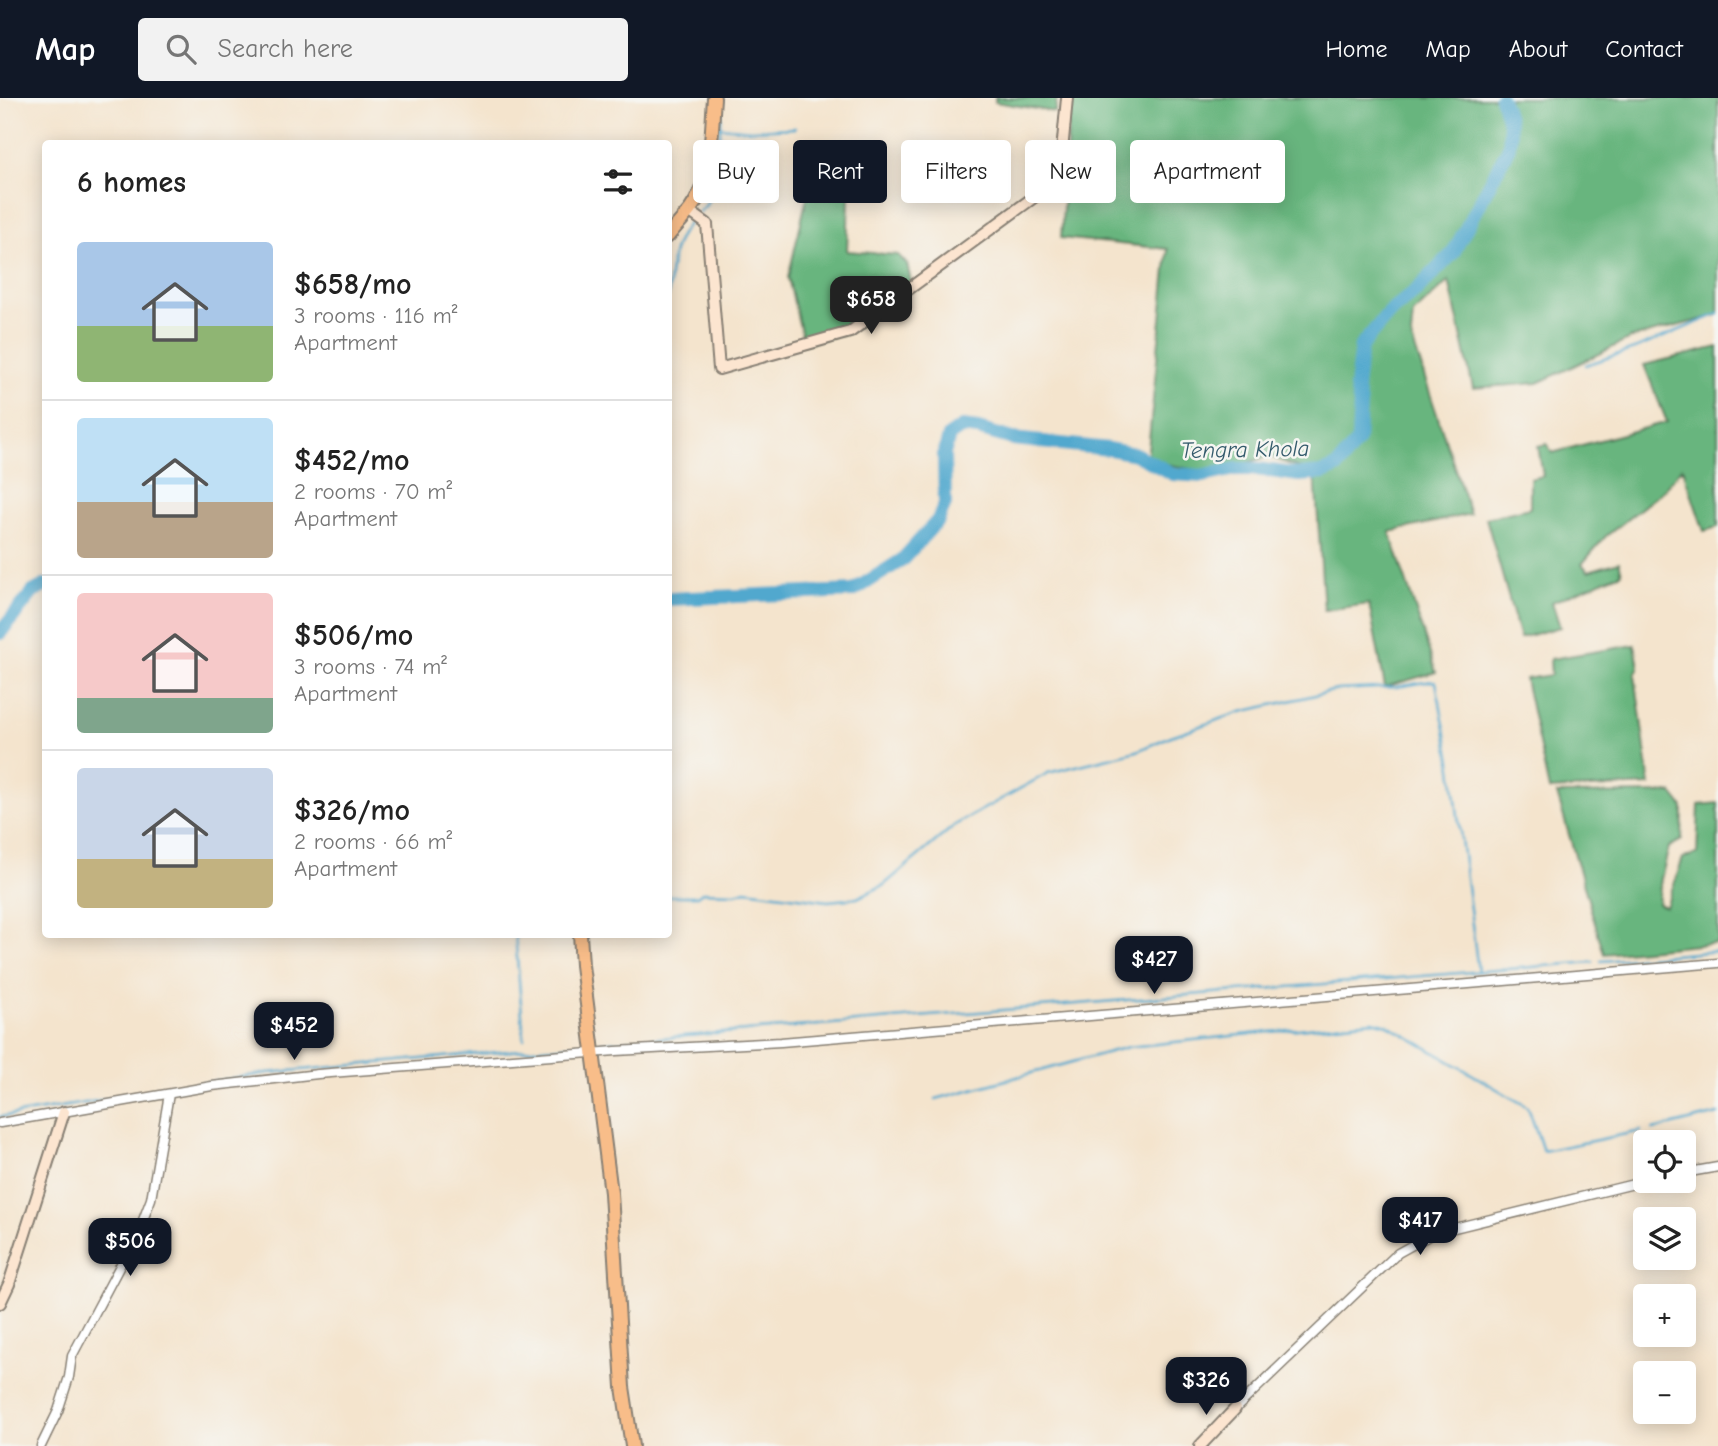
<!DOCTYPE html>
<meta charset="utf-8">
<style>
:root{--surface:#fff;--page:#f2f2f2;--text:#222;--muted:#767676;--line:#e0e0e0;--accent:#111827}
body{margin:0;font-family:"Comic Neue",sans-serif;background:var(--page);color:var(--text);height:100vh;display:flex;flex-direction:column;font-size:26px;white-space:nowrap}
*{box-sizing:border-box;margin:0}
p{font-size:23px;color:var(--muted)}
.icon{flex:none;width:38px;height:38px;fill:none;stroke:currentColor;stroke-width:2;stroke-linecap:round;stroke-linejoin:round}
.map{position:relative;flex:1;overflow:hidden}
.panel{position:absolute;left:42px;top:42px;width:630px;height:798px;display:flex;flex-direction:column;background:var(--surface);border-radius:7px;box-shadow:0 4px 18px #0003}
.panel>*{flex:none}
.guide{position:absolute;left:693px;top:42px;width:665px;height:63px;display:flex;gap:14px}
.tools{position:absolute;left:1633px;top:1032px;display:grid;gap:14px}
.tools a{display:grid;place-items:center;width:63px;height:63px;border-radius:7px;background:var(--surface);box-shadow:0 4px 18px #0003;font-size:35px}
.price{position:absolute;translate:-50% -60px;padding:0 16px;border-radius:14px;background:var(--accent);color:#fff;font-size:23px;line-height:46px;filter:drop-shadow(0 2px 4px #0008)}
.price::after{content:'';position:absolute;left:50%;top:42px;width:21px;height:16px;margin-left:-10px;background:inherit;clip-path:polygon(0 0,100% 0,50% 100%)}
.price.active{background:#222;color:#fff}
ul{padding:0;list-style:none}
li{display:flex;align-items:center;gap:21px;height:175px;padding:0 35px}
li+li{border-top:2px solid var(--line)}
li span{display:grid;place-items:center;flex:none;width:196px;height:140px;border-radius:7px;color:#555}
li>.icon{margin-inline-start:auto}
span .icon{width:84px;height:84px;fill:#fffc;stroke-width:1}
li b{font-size:30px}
h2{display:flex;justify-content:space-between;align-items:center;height:84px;padding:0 35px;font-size:30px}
.pill{padding:0 24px;border-radius:7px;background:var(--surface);box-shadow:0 4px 18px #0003;font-size:24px;line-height:63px}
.pill.active{background:var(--accent);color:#fff}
header{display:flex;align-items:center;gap:42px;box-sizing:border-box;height:98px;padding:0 35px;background:var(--accent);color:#fff}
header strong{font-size:33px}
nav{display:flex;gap:38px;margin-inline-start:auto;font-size:24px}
.search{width:490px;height:63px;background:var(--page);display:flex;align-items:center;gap:18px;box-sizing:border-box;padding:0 24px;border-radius:7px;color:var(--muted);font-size:26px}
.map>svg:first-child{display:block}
</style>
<header>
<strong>Map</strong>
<div class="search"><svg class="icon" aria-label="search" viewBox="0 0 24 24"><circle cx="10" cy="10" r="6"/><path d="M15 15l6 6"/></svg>Search here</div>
<nav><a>Home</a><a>Map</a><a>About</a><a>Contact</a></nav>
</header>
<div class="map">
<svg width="1718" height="1348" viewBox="0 0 1718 1348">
<rect width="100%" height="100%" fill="#f6f6f2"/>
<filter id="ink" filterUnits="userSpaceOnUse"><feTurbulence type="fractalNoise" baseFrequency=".0143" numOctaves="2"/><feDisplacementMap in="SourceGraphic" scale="14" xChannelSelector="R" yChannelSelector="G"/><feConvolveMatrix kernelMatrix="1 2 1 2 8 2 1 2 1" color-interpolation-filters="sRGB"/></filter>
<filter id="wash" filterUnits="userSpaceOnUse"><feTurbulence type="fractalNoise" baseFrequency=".00686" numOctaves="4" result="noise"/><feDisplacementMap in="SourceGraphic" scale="28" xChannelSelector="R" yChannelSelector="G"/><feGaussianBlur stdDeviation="1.57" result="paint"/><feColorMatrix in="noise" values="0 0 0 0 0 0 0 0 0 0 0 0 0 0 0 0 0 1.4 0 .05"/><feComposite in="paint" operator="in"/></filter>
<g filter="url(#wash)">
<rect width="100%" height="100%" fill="#f4e4cd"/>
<g fill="#68b57e" stroke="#42684d" stroke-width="2">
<path d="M995,0H1057L1055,14L995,4Z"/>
<path d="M1070,0H1718V217L1632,240L1538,285L1473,290L1449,183L1413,216L1411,238L1470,416L1390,434L1436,574L1385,589L1369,506L1324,512L1315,376L1268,358L1214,376L1147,362L1168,151L1061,140Z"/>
<path d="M850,77L847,153L898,157L907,166L912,188L850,234L804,246L788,180L810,86Z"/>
<path d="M1718,249V429L1704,433L1682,369L1663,393L1605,439L1582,466L1588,473L1619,464L1622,475L1552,504L1560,529L1520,540L1486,420L1530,410V381L1543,378L1538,348L1547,346L1552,355L1667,324L1644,267Z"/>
<path d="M1635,547L1639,569L1635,577L1650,687L1549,692L1525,581L1551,577L1550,561Z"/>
<path d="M1672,695L1683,709L1682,742L1669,749L1661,781L1658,806L1666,809L1683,760L1697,756L1699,707L1718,705V845L1604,856L1557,696Z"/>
</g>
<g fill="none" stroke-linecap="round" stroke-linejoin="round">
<g stroke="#51a8ce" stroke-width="2.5">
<path d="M719,29L751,32L795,30"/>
<path d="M699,114L706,107L709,100L718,56L723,0"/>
<path d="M668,199C671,170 670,145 691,123"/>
<path d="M1586,267L1637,250L1718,216"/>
<path d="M668,798H697L702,794L735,795L746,792L828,803L857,800L884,787L955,727L1048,675L1137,653L1171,638L1241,614L1337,592L1397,589L1432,583L1436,584L1451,663L1478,873"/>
<path d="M515,836L524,941"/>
<path d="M1601,863L1718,853"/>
<path d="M600,945L1593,864"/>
<path d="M936,1001L1128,949L1373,923L1388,927L1526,1008L1529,1012L1543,1053L1641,1033"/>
<path d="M0,1019L267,975L587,946"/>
<path d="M1653,1032L1718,1016"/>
</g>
<g stroke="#51a8ce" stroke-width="14">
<path d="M668,501L853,493L902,462L938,422L945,406L944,356L949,338L962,329L978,331L1013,341L1109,351L1135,356L1173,376L1203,378L1236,371H1257L1299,377L1323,375L1337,369L1358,342L1360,306L1356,289L1361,248L1389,215L1418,191L1453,155L1508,51C1513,34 1508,16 1501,0"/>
<path d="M0,535L33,494L46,487"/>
</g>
</g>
</g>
<g filter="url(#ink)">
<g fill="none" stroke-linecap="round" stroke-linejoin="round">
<defs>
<g id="street">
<path d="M0,1025L212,988L318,976L616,953L781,944L1718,865"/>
<path d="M1684,1075L1718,1069"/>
<path d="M1235,1311L1398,1155L1434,1135L1646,1083"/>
<path d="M41,1348L58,1313L69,1279L72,1258L140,1130L151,1101L169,996"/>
</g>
<g id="secondary">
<path d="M689,113L707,126L719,271L850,234L1056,83L1060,75L1067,0"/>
<path d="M0,1205L9,1186L64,1014"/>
<path d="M1200,1348L1235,1311"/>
</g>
<g id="primary">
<path d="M668,138C675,129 683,121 690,112C713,81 711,37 714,0"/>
<path d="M580,836L582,867L611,1095L623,1289L632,1348"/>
</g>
</defs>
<use href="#street" stroke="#888074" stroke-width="11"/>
<use href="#secondary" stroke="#888074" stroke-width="14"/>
<use href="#primary" stroke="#888074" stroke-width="16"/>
<use href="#street" stroke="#fff" stroke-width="8"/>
<use href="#secondary" stroke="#fce5d0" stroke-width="10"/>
<use href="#primary" stroke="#f8bd89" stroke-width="12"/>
</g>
</g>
<g text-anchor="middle" stroke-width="5" stroke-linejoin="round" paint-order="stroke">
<g font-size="23" font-style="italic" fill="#345b6c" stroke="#f6f6f2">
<text transform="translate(1245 351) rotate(-1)" y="8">Tengra Khola</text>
</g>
</g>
</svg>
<div class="tools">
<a><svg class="icon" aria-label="locate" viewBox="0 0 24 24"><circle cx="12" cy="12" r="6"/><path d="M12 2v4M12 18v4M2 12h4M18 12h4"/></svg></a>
<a><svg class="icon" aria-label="layers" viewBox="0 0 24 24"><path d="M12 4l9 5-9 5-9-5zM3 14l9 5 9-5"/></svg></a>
<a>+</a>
<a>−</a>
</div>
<b class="price active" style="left:871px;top:238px">$658</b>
<b class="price" style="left:1154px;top:898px">$427</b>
<b class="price" style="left:294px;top:964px">$452</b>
<b class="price" style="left:1420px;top:1159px">$417</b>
<b class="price" style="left:130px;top:1180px">$506</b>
<b class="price" style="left:1206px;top:1319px">$326</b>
<div class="guide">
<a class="pill">Buy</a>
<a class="pill active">Rent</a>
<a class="pill">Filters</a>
<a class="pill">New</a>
<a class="pill">Apartment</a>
</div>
<section class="panel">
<h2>6 homes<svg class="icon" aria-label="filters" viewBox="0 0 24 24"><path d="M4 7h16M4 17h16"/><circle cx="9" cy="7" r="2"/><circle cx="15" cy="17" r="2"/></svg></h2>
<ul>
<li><span style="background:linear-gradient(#a9c7e8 60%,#8fb573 0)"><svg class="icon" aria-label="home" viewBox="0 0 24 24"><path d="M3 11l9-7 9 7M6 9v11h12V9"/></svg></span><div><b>$658/mo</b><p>3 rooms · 116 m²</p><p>Apartment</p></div></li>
<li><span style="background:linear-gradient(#bfe0f5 60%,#b9a48a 0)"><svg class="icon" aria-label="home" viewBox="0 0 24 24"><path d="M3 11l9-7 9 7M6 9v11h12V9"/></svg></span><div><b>$452/mo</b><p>2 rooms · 70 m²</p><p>Apartment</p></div></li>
<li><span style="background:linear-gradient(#f6c9c9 75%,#7fa58c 0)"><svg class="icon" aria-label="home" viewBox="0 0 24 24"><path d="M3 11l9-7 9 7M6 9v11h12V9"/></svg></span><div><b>$506/mo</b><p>3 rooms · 74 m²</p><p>Apartment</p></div></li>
<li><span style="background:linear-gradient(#c9d6e8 65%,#c2b280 0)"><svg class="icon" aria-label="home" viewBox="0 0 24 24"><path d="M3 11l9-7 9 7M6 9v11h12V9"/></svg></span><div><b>$326/mo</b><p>2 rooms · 66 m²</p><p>Apartment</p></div></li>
</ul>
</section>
</div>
